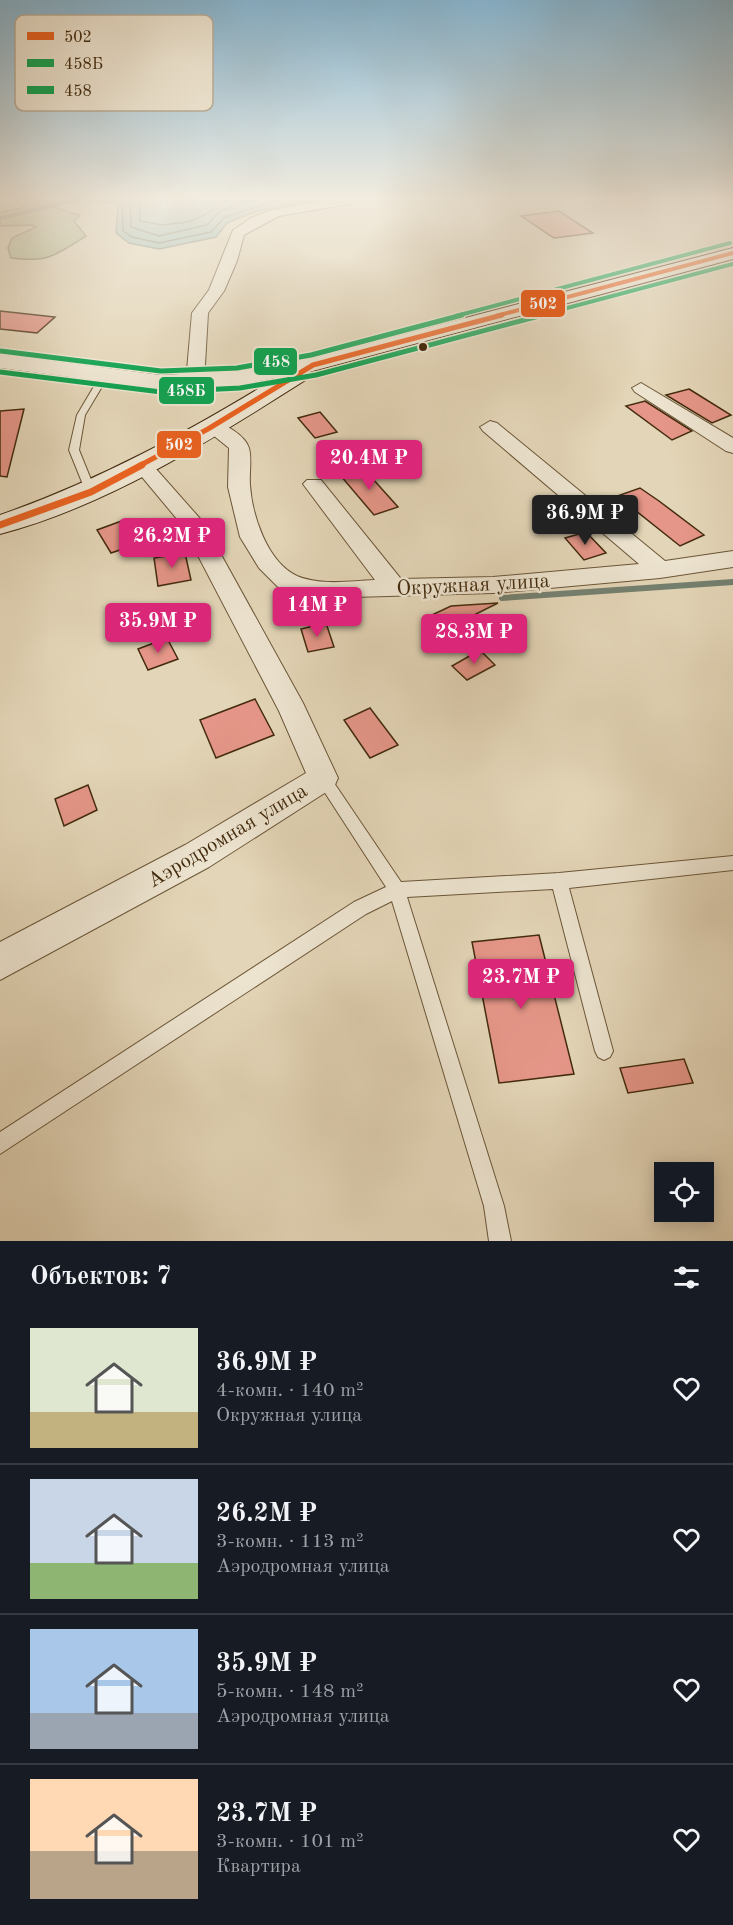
<!DOCTYPE html>
<html lang="ru">
<meta charset="utf-8">
<style>
:root{--surface:#171b24;--page:#242831;--text:#f1f3f6;--muted:#9ea1a6;--line:#363941;--accent:#db2777}
body{margin:0;font-family:"Old Standard TT",serif;background:var(--page);color:var(--text);height:100vh;display:flex;flex-direction:column;font-size:22px;white-space:nowrap}
*{box-sizing:border-box;margin:0}
p{font-size:20px;color:var(--muted)}
.icon{flex:none;width:33px;height:33px;fill:none;stroke:currentColor;stroke-width:2;stroke-linecap:round;stroke-linejoin:round}
.map{position:relative;height:1241px;overflow:hidden}
.side{display:flex;flex-direction:column;background:var(--surface);flex:1}
.side>*{flex:none}
.fabs{position:absolute;left:654px;top:1162px;display:grid;gap:12px}
.fabs a{display:grid;place-items:center;width:60px;height:60px;border-radius:0px;background:var(--surface);box-shadow:0 3px 15px #0003;font-size:30px}
.price{position:absolute;translate:-50% -51px;padding:0 14px;border-radius:6px;background:var(--accent);color:#fff;font-size:20px;line-height:39px;filter:drop-shadow(0 2px 3px #0008)}
.price::after{content:'';position:absolute;left:50%;top:36px;width:18px;height:14px;margin-left:-9px;background:inherit;clip-path:polygon(0 0,100% 0,50% 100%)}
.price.on{background:#222;color:#fff}
ul{padding:0;list-style:none}
li{display:flex;align-items:center;gap:18px;height:150px;padding:0 30px}
li+li{border-top:2px solid var(--line)}
li span{display:grid;place-items:center;flex:none;width:168px;height:120px;border-radius:0px;color:#555}
li>.icon{margin-inline-start:auto}
span .icon{width:72px;height:72px;fill:#fffc;stroke-width:1}
li b{font-size:26px}
h2{display:flex;justify-content:space-between;align-items:center;height:72px;padding:0 30px;font-size:26px}
.map>svg:first-child{display:block}
</style>
<div class="map">
<svg width="733" height="1241" viewBox="0 0 733 1241">
<rect width="100%" height="100%" fill="#e3d5b7"/>
<filter id="stains"><feTurbulence type="fractalNoise" baseFrequency=".00333" numOctaves="4"/><feColorMatrix values="0 0 0 0 .2 0 0 0 0 .09 0 0 0 0 .02 0 0 0 .5 -.17"/></filter>
<radialGradient id="worn" r=".72"><stop offset=".6" stop-color="#630" stop-opacity="0"/><stop offset="1" stop-color="#630" stop-opacity=".3"/></radialGradient>
<path fill="#b1be90" stroke="#7a744f" stroke-width="1.5" d="M29,200H67L61,202L57,208L80,215L74,221L86,236C56,255 48,263 11,258L8,248L12,238L36,227L32,225L0,226V212L22,208Z"/>
<path fill="#95b8b2" stroke="#748070" stroke-width="1.5" d="M83,200H322L284,205L251,213L227,223L216,237L159,249L129,243L116,233L118,204Z"/>
<g fill="none" stroke-linecap="round" stroke-linejoin="round">
<g stroke="#6c7260" stroke-width="1.5">
<path d="M122,200L123,231L132,237L159,243L211,232L225,217L279,200"/>
<path d="M130,200L131,227L159,236L207,225L220,211L249,200"/>
<path d="M140,200V221L162,225L188,222L205,215L224,200"/>
</g>
<path stroke="#748070" stroke-width="4" d="M0,218L77,200"/>
<path stroke="#748070" stroke-width="6" d="M502,598L733,582"/>
</g>
<g fill="#e59688" stroke="#432b0e" stroke-width="1.5">
<path d="M559,211L593,233L554,238L521,216Z"/>
<path d="M0,311L55,317L37,333L0,329Z"/>
<path d="M689,389L731,415L712,423L666,395Z"/>
<path d="M645,401L692,431L672,440L626,406Z"/>
<path d="M24,409L7,477L0,476V411Z"/>
<path d="M320,412L337,432L315,438L298,418Z"/>
<path d="M363,468L398,507L374,515L340,475Z"/>
<path d="M640,488L659,501L704,535L680,546L636,511L627,516L606,500Z"/>
<path d="M127,519L143,542L111,553L97,530Z"/>
<path d="M586,532L606,553L584,560L565,538Z"/>
<path d="M185,553L191,580L158,586L154,558Z"/>
<path d="M498,603L448,628L434,614L451,606Z"/>
<path d="M326,623L334,647L308,652L301,629Z"/>
<path d="M167,638L178,659L148,670L138,649Z"/>
<path d="M480,650L495,665L467,680L452,666Z"/>
<path d="M255,699L274,735L216,758L200,720Z"/>
<path d="M370,708L398,745L370,758L344,720Z"/>
<path d="M88,785L97,810L64,826L55,799Z"/>
<path d="M539,935L574,1074L499,1083L472,942Z"/>
<path d="M684,1059L693,1083L628,1093L620,1068Z"/>
</g>
<g fill="none" stroke-linecap="round" stroke-linejoin="round">
<defs>
<g id="lane">
<path d="M96,383L103,385L85,415L79,450L96,492L91,495L86,492L69,450L77,415Z"/>
<path d="M323,772L328,774L401,882L559,873L733,856V870L569,888L613,1051L610,1057L604,1060L598,1057L595,1051L553,889L407,897L504,1206L511,1241H489L484,1206L392,901L366,914L0,1154V1132L354,902L386,887L318,782L316,778L318,774Z"/>
</g>
<g id="street">
<path d="M330,200H356L350,204L279,216L244,235L237,261L224,291L208,313L204,382L201,386H189L186,382L192,313L209,290L233,230L251,218L272,210Z"/>
<path d="M641,383L733,438V453L726,451L635,392L632,388Z"/>
<path d="M213,421C225,424 245,435 249,448C252,459 249,474 250,485C252,515 267,562 297,576C321,586 350,581 375,580L303,484L307,480H321L401,579L493,577L639,564L483,431L480,427L490,421L497,423L665,561L733,551V567L660,578L493,593L318,598L278,587L259,568L240,537L228,487L229,448L203,427Z"/>
<path d="M142,459L149,461L203,522L303,703L338,778L334,787L209,867L0,980V942L185,845L306,773L279,711L182,525L132,465L135,461Z"/>
</g>
<path id="secondary" d="M733,248V259L309,372L307,379C214,438 108,506 0,534V515C98,481 188,432 276,378L238,385L161,389L0,368V354L161,375L238,371L312,358Z"/>
</defs>
<use href="#lane" stroke="#6b5638" stroke-width="2"/>
<use href="#street" stroke="#6b5638" stroke-width="2"/>
<use href="#secondary" stroke="#432b0e" stroke-width="2"/>
<use href="#lane" fill="#ede4d0" fill-rule="evenodd"/>
<use href="#street" fill="#ede4d0" fill-rule="evenodd"/>
<use href="#secondary" fill="#ede4d0" fill-rule="evenodd"/>
<defs>
<path id="bus-1-far2" d="M496,316L733,253"/>
<path id="bus-1-far1" d="M139,466L208,429L313,365L502,315"/>
<path id="bus-1" d="M0,525L91,492L142,465"/>
<path id="bus-2-far1" d="M537,316L733,264"/>
<path id="bus-2" d="M0,372L161,392L240,388L316,375L543,315"/>
<path id="bus-3-far1" d="M456,316L730,243"/>
<path id="bus-3" d="M1,351L161,371L237,368L311,355L462,315"/>
</defs>
<use href="#bus-1-far2" stroke="#ede4d0" stroke-width="6"/>
<use href="#bus-1-far1" stroke="#ede4d0" stroke-width="8"/>
<use href="#bus-1" stroke="#ede4d0" stroke-width="11"/>
<use href="#bus-2-far1" stroke="#ede4d0" stroke-width="6"/>
<use href="#bus-2" stroke="#ede4d0" stroke-width="8"/>
<use href="#bus-3-far1" stroke="#ede4d0" stroke-width="6"/>
<use href="#bus-3" stroke="#ede4d0" stroke-width="8"/>
<use href="#bus-1-far2" stroke="#e96221" stroke-width="4"/>
<use href="#bus-1-far1" stroke="#e96221" stroke-width="5"/>
<use href="#bus-1" stroke="#e96221" stroke-width="7"/>
<use href="#bus-2-far1" stroke="#13a251" stroke-width="4"/>
<use href="#bus-2" stroke="#13a251" stroke-width="5"/>
<use href="#bus-3-far1" stroke="#13a251" stroke-width="4"/>
<use href="#bus-3" stroke="#13a251" stroke-width="5"/>
</g>
<linearGradient id="sky" x2="0" y2="1"><stop stop-color="#87b6d2"/><stop offset="0.53" stop-color="#f2ecdf"/><stop offset="1" stop-color="#f2ecdf" stop-opacity="0"/></linearGradient>
<rect width="733" height="374" fill="url(#sky)"/>
<circle fill="#432b0e" stroke="#ede4d0" stroke-width="2" cx="423" cy="347" r="5"/>
<g text-anchor="middle" stroke-width="5" stroke-linejoin="round" paint-order="stroke">
<g font-size="21" fill="#432b0e" stroke="#ede4d0">
<text transform="translate(473 584) rotate(-3)" y="7">Окружная улица</text>
<text transform="translate(227 835) rotate(-31)" y="7">Аэродромная улица</text>
</g>
</g>
<rect x="15" y="15" width="198" height="96" rx="9" fill="#ede4d0" stroke="#baac96" stroke-width="1.5"/>
<rect x="27" y="32" width="27" height="8" fill="#e96221"/>
<rect x="27" y="59" width="27" height="8" fill="#13a251"/>
<rect x="27" y="86" width="27" height="8" fill="#13a251"/>
<g font-size="16" fill="#432b0e">
<text x="64" y="42">502</text>
<text x="64" y="69">458Б</text>
<text x="64" y="96">458</text>
</g>
<g stroke="#ede4d0" stroke-width="2">
<rect x="520" y="289" width="46" height="29" rx="6" fill="#e96221"/>
<rect x="253" y="347" width="45" height="29" rx="6" fill="#13a251"/>
<rect x="158" y="376" width="57" height="29" rx="6" fill="#13a251"/>
<rect x="156" y="430" width="46" height="29" rx="6" fill="#e96221"/>
</g>
<g font-size="16" text-anchor="middle" font-weight="bold" fill="#fff">
<text x="543" y="309">502</text>
<text x="276" y="367">458</text>
<text x="186" y="396">458Б</text>
<text x="179" y="450">502</text>
</g>
<rect width="100%" height="100%" filter="url(#stains)"/>
<rect width="100%" height="100%" fill="url(#worn)"/>
</svg>
<div class="fabs">
<a><svg class="icon" aria-label="locate" viewBox="0 0 24 24"><circle cx="12" cy="12" r="6"/><path d="M12 2v4M12 18v4M2 12h4M18 12h4"/></svg></a>
</div>
<b class="price" style="left:369px;top:491px">20.4M ₽</b>
<b class="price on" style="left:585px;top:546px">36.9M ₽</b>
<b class="price" style="left:172px;top:569px">26.2M ₽</b>
<b class="price" style="left:317px;top:638px">14M ₽</b>
<b class="price" style="left:158px;top:654px">35.9M ₽</b>
<b class="price" style="left:474px;top:665px">28.3M ₽</b>
<b class="price" style="left:521px;top:1010px">23.7M ₽</b>
</div>
<section class="side">
<h2>Объектов: 7<svg class="icon" aria-label="filters" viewBox="0 0 24 24"><path d="M4 7h16M4 17h16"/><circle cx="9" cy="7" r="2"/><circle cx="15" cy="17" r="2"/></svg></h2>
<ul>
<li><span style="background:linear-gradient(#dfe7d0 70%,#c2b280 0)"><svg class="icon" aria-label="home" viewBox="0 0 24 24"><path d="M3 11l9-7 9 7M6 9v11h12V9"/></svg></span><div><b>36.9M ₽</b><p>4-комн. · 140 m²</p><p>Окружная улица</p></div><svg class="icon" aria-label="heart" viewBox="0 0 24 24"><path d="M12 20l-8-8c-3-5 5-10 8-4 3-6 11-1 8 4z"/></svg></li>
<li><span style="background:linear-gradient(#c9d6e8 70%,#8fb573 0)"><svg class="icon" aria-label="home" viewBox="0 0 24 24"><path d="M3 11l9-7 9 7M6 9v11h12V9"/></svg></span><div><b>26.2M ₽</b><p>3-комн. · 113 m²</p><p>Аэродромная улица</p></div><svg class="icon" aria-label="heart" viewBox="0 0 24 24"><path d="M12 20l-8-8c-3-5 5-10 8-4 3-6 11-1 8 4z"/></svg></li>
<li><span style="background:linear-gradient(#a9c7e8 70%,#9aa5b1 0)"><svg class="icon" aria-label="home" viewBox="0 0 24 24"><path d="M3 11l9-7 9 7M6 9v11h12V9"/></svg></span><div><b>35.9M ₽</b><p>5-комн. · 148 m²</p><p>Аэродромная улица</p></div><svg class="icon" aria-label="heart" viewBox="0 0 24 24"><path d="M12 20l-8-8c-3-5 5-10 8-4 3-6 11-1 8 4z"/></svg></li>
<li><span style="background:linear-gradient(#ffd9b3 60%,#b9a48a 0)"><svg class="icon" aria-label="home" viewBox="0 0 24 24"><path d="M3 11l9-7 9 7M6 9v11h12V9"/></svg></span><div><b>23.7M ₽</b><p>3-комн. · 101 m²</p><p>Квартира</p></div><svg class="icon" aria-label="heart" viewBox="0 0 24 24"><path d="M12 20l-8-8c-3-5 5-10 8-4 3-6 11-1 8 4z"/></svg></li>
</ul>
</section>
